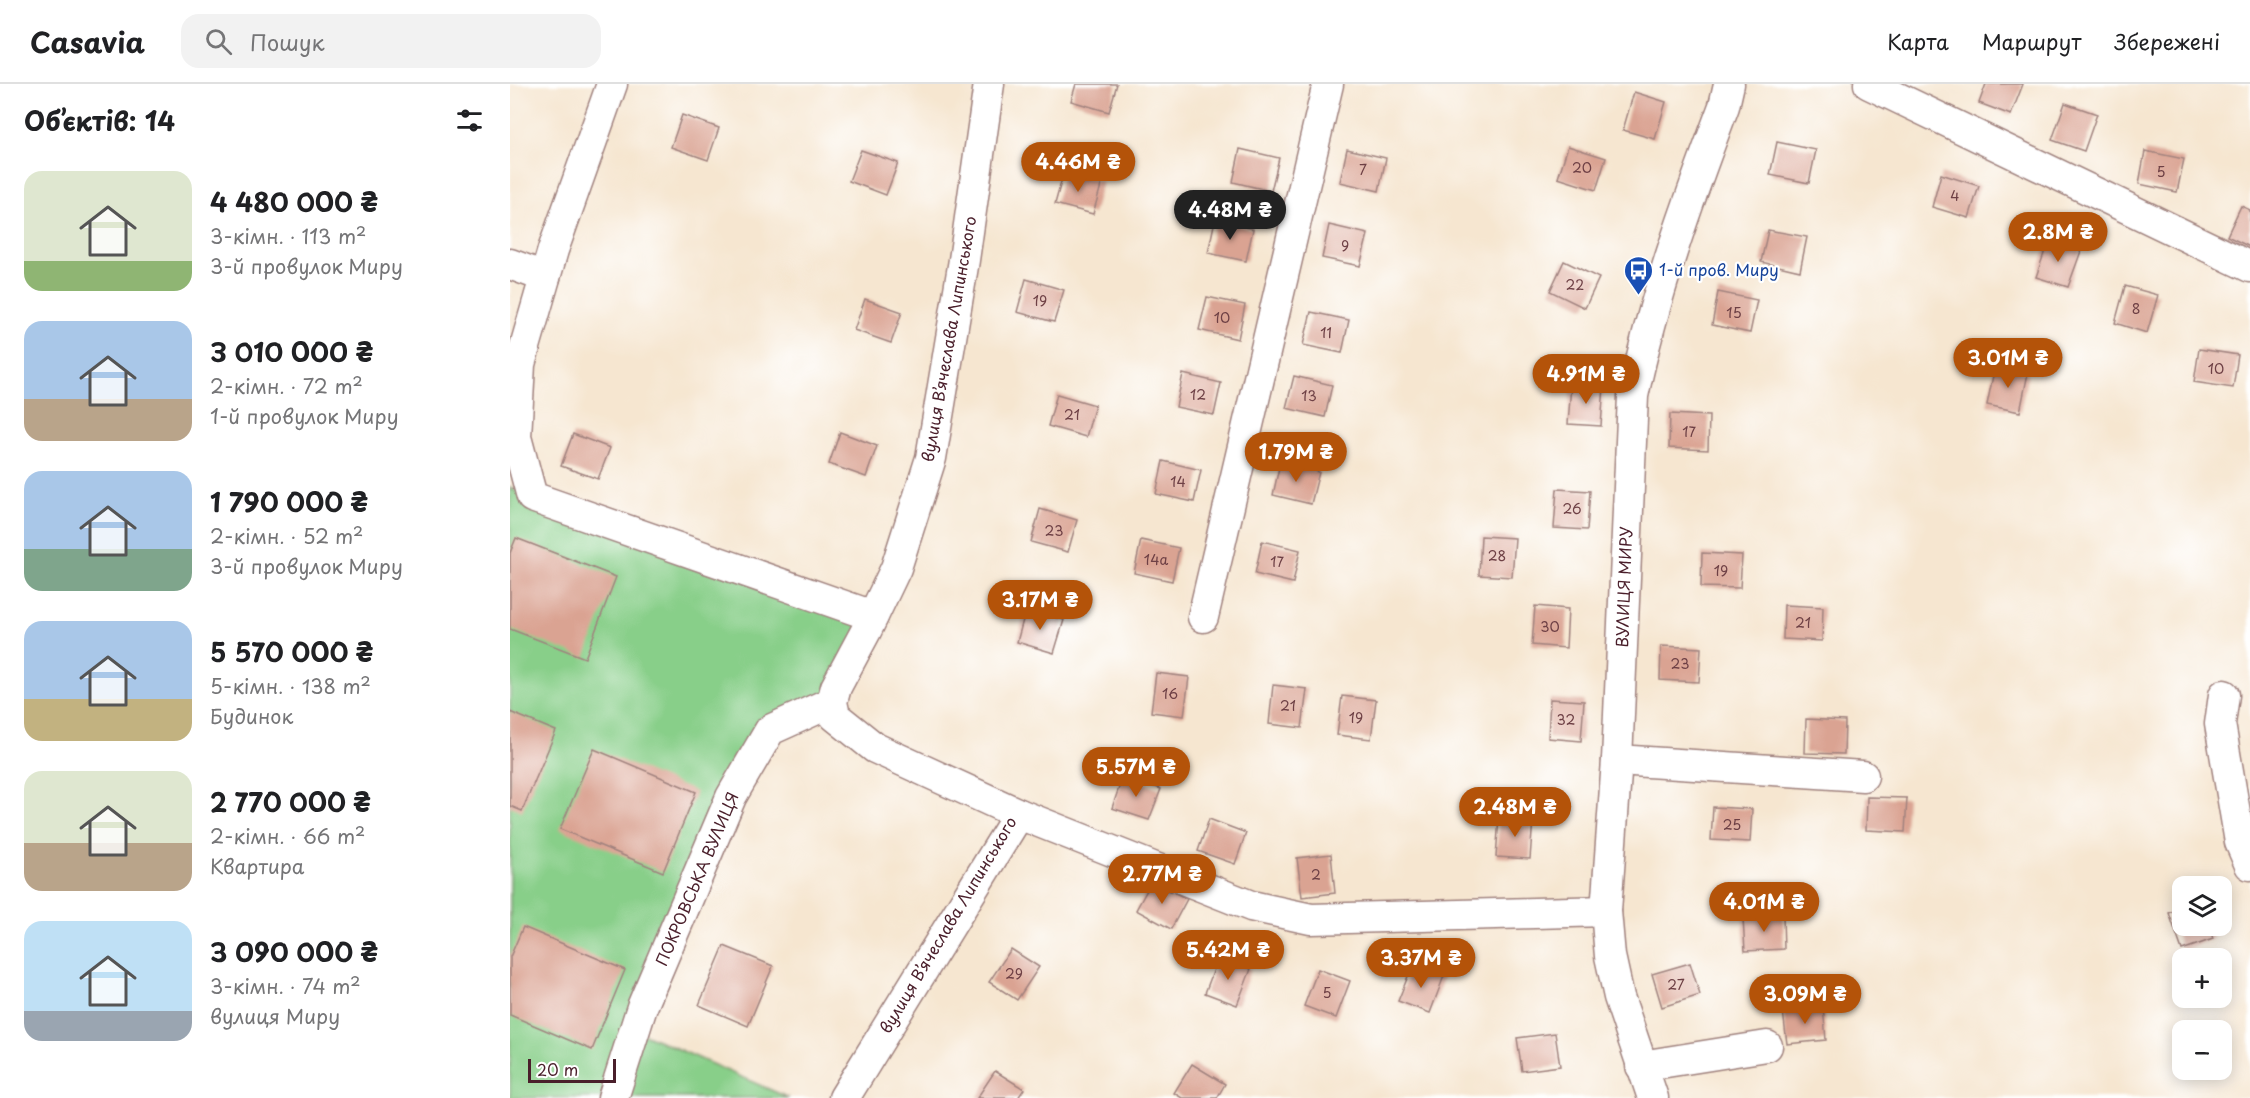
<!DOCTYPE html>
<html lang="uk">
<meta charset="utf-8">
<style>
:root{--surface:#fff;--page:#f2f2f2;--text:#202124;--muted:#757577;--line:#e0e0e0;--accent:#b45309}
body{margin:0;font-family:"Playpen Sans",sans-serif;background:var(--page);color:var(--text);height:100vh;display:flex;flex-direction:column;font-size:22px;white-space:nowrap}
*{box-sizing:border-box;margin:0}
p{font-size:20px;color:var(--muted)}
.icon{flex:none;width:33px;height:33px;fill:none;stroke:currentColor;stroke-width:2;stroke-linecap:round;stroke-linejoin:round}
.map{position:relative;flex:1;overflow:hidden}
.sheet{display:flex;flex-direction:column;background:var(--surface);width:510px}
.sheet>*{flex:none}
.tools{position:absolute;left:1662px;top:792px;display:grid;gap:12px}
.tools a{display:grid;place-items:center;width:60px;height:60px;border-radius:12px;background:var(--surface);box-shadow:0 3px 15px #0003;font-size:30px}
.scale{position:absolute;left:18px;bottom:15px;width:88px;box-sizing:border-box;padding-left:6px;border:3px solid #4a1f2b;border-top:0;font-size:16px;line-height:21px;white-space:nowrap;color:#4a1f2b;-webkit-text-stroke:4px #fff;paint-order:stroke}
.price{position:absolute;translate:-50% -51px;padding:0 14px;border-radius:21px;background:var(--accent);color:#fff;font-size:20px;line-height:39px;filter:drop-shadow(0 2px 3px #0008)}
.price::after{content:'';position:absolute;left:50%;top:36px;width:18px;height:14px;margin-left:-9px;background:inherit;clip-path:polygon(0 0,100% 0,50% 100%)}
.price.current{background:#222;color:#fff}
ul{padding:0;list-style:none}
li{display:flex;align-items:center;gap:18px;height:150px;padding:0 24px}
li span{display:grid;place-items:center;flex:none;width:168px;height:120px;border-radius:18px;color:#555}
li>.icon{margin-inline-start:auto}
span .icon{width:72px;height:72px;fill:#fffc;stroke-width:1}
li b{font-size:26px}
h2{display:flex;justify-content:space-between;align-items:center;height:72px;padding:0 24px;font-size:26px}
header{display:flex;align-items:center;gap:36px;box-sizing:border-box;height:84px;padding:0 30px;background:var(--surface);border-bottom:2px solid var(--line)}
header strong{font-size:28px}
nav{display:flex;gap:33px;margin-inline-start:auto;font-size:21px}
.search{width:420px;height:54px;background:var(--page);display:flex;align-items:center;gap:15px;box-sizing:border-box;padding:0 21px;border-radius:18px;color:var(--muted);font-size:22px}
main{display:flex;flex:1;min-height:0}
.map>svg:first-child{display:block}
</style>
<header>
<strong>Casavia</strong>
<div class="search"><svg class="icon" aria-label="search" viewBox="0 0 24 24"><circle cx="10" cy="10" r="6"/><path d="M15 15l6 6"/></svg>Пошук</div>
<nav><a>Карта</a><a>Маршрут</a><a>Збережені</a></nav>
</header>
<main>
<section class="sheet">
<h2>Об’єктів: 14<svg class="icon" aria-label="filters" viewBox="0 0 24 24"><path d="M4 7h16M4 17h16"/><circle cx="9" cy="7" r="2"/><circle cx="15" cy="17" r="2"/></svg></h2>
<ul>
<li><span style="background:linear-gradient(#dfe7d0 75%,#8fb573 0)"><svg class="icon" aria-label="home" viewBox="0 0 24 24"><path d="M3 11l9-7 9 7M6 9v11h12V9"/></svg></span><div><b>4 480 000 ₴</b><p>3-кімн. · 113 m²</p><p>3-й провулок Миру</p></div></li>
<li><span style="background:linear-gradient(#a9c7e8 65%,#b9a48a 0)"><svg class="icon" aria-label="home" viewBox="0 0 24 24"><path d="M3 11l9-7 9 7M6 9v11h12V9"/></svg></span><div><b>3 010 000 ₴</b><p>2-кімн. · 72 m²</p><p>1-й провулок Миру</p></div></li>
<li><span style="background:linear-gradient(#a9c7e8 65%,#7fa58c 0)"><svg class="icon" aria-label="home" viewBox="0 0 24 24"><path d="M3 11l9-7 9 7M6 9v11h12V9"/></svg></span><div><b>1 790 000 ₴</b><p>2-кімн. · 52 m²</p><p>3-й провулок Миру</p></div></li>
<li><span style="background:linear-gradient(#a9c7e8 65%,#c2b280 0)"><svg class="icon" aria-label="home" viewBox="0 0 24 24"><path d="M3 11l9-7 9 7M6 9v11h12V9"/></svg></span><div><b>5 570 000 ₴</b><p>5-кімн. · 138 m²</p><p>Будинок</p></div></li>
<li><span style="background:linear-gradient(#dfe7d0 60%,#b9a48a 0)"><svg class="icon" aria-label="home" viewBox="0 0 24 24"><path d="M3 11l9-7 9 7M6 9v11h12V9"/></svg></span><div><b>2 770 000 ₴</b><p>2-кімн. · 66 m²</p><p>Квартира</p></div></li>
<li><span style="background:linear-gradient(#bfe0f5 75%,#9aa5b1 0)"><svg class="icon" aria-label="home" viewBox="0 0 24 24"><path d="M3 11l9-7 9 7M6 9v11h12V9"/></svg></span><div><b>3 090 000 ₴</b><p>3-кімн. · 74 m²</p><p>вулиця Миру</p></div></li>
</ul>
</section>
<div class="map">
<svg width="1740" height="1014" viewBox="0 0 1740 1014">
<rect width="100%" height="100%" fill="#fff"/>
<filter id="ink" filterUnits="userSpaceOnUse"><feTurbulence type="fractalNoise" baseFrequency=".0167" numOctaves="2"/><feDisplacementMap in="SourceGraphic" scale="12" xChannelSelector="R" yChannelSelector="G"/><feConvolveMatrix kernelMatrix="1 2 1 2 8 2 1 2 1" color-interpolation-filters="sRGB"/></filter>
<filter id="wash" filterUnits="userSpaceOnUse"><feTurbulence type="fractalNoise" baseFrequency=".008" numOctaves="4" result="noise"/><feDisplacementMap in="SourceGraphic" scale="24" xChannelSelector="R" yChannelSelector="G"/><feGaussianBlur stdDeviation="1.35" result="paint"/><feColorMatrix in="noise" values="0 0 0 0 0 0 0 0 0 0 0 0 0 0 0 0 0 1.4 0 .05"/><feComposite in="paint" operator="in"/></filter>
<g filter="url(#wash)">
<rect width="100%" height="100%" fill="#f6e6d0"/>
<path fill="#88cf89" stroke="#69775a" stroke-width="1.5" d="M0,404L363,532L322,618L259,646L125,946L279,1014H0Z"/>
<g id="blocks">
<g fill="#daa392">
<path d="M566,0H607L599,28L561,17Z"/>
<path d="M1476,0H1513L1501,31L1469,19Z"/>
<path d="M1124,8L1156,18L1145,55L1113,46Z"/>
<path d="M1555,19L1587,30L1574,67L1542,56Z"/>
<path d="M172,31L209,44L198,76L161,63Z"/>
<path d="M1267,58L1306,66L1299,99L1260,91Z"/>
<path d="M1058,62L1096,74L1086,106L1048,94Z"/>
<path d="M730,65L769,74L761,107L723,98Z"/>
<path d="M837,65L876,74L869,107L830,98Z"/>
<path d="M351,66L388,79L376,111L339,97Z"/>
<path d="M1635,67L1674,75L1667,108L1629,100Z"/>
<path d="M554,87L592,98L583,130L545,120Z"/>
<path d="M1431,90L1469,102L1459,134L1422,123Z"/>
<path d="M1731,122L1740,126V163L1717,152Z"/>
<path d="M705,136L743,145L736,177L698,169Z"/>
<path d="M819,141L858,150L850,182L812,174Z"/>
<path d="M1258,146L1297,153L1290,187L1251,178Z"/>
<path d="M1539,155L1571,167L1558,203L1526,193Z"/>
<path d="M1054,177L1089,194L1075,224L1040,207Z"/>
<path d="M516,195L554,206L544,238L507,228Z"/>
<path d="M1615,202L1648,211L1637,249L1605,239Z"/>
<path d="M1208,208L1247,216L1240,249L1202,241Z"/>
<path d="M697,213L735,221L728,255L689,246Z"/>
<path d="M355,215L392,228L381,259L344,246Z"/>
<path d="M801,228L839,236L832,269L793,261Z"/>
<path d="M1689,265L1728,271L1723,304L1684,298Z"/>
<path d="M1485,282L1518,289L1510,328L1477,321Z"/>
<path d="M673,290L711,299L704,331L666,323Z"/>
<path d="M784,292L822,301L815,333L776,324Z"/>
<path d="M1061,301L1094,302L1091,342L1058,340Z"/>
<path d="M547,310L585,321L576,353L538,342Z"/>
<path d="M1160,330L1199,332L1198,366L1159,364Z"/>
<path d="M330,348L367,362L356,393L319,380Z"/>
<path d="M63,350L100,364L88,395L51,382Z"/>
<path d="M653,377L691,386L684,418L646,410Z"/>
<path d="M770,379L809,388L801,420L763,411Z"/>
<path d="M1047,405L1080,407L1077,446L1044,444Z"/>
<path d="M530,425L567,436L558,468L521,458Z"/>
<path d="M971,452L1005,454L1002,493L969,491Z"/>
<path d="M6,454L106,493L75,574L0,545V469Z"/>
<path d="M631,456L669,464L662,497L624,489Z"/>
<path d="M752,457L790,466L783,499L745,490Z"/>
<path d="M1192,469L1232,471L1230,504L1191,503Z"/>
<path d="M1274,521L1313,523L1312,557L1273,555Z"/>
<path d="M1025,522L1058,525L1056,564L1022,561Z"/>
<path d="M516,525L554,536L544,569L507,558Z"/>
<path d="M1151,562L1191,564L1189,598L1150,596Z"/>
<path d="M646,589L679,593L674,632L641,628Z"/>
<path d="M763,601L797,605L792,644L759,640Z"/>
<path d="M832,612L866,616L861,655L827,651Z"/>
<path d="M1040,615L1074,617L1071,657L1038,654Z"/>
<path d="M0,628L46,647L12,727L0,722Z"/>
<path d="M1296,635L1335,637L1334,670L1295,669Z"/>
<path d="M84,665L186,708L153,788L50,745Z"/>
<path d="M613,692L651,705L639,736L602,724Z"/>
<path d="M1357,713L1397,714L1395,748L1356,746Z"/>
<path d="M1203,723L1242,725L1240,758L1201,756Z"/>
<path d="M989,734L1023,735L1020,775L986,773Z"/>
<path d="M699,735L736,749L725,780L688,767Z"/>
<path d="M821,770L825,809L792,813L787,774Z"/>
<path d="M642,797L677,815L661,845L626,826Z"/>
<path d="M1672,824V842H1699L1703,855L1672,866L1659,829Z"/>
<path d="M1273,832L1274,865L1235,867L1233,834Z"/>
<path d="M13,843L115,886L82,966L0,931V873Z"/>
<path d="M214,862L263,882L238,942L189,921Z"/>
<path d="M501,865L529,883L507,916L479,898Z"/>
<path d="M709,872L741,885L727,921L695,909Z"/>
<path d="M1180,879L1190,911L1152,923L1142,890Z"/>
<path d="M903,880L934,892L920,929L888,917Z"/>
<path d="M808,885L840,897L826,934L794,922Z"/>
<path d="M1313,923L1316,956L1277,960L1273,927Z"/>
<path d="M1045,949L1050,982L1012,987L1007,954Z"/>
<path d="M682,980L715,1000L707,1014H672L664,1009Z"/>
<path d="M485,987L514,1005L508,1014H467Z"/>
</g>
</g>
</g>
<g filter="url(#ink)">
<use href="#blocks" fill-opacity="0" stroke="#a0827e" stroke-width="1.5"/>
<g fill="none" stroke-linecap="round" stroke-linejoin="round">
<defs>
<g id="minor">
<path d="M102,0L43,166L10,280L6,353L22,413L363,532"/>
<path d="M1359,0L1740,183"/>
<path d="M0,180L35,193"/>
<path d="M693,533L818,0"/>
<path d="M1714,611L1710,640L1730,758L1740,781"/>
<path d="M1107,676L1353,692"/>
<path d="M509,730L741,822L801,835L1096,827"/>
<path d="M1131,982L1257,962"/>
<path d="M103,1014L132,923L221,713L260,646L322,618"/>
<path d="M334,1014L509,730L365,664L325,632L322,618L326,603L356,547L386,484L421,374L454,176L479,0"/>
<path d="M1143,1014L1109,913L1100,872L1096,827L1107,676L1123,312C1144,211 1178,118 1214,22L1219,0"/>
</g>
</defs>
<use href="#minor" stroke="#a0827e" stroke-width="33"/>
<use href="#minor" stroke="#fff" stroke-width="30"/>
</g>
</g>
<defs>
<symbol id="bus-pin" viewBox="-11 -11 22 30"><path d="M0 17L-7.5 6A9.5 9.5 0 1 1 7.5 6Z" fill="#1a4fb4" stroke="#fff"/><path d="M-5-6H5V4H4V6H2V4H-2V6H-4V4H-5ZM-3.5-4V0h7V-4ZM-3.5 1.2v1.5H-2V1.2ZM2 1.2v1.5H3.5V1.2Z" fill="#fff"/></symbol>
</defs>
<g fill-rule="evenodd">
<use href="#bus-pin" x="1112" y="170" width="33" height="45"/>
</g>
<g text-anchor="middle" stroke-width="4.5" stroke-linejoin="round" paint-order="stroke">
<g font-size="14" fill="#6e4045">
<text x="1072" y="89">20</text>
<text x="853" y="91">7</text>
<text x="1651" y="93">5</text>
<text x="1445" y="117">4</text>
<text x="835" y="167">9</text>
<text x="1065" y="206">22</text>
<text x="530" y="222">19</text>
<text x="1626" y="230">8</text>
<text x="1224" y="234">15</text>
<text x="712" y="239">10</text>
<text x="816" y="254">11</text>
<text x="1706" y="290">10</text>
<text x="688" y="316">12</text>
<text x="799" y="317">13</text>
<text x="562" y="336">21</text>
<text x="1179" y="353">17</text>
<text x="668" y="403">14</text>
<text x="1062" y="430">26</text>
<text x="544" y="452">23</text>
<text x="987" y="477">28</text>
<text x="646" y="481">14а</text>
<text x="767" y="483">17</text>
<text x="1211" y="492">19</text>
<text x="1293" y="544">21</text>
<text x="1040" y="548">30</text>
<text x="1170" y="585">23</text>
<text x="660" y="615">16</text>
<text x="778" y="627">21</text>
<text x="846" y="639">19</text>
<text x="1056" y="641">32</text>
<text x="1222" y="746">25</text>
<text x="806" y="796">2</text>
<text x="504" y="895">29</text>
<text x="1166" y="906">27</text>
<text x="817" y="914">5</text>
</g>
<g font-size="16" fill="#164399" stroke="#fff" text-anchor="start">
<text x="1149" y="192">1-й пров. Миру</text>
</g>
<g font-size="16" fill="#4a1f2b" stroke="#fff">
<text transform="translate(439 255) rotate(-80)" y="6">вулиця Вʼячеслава Липинського</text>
<text transform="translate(1114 503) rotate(-88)" y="6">ВУЛИЦЯ МИРУ</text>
<text transform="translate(187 795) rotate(-67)" y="6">ПОКРОВСЬКА ВУЛИЦЯ</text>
<text transform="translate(438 841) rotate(-59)" y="6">вулиця Вʼячеслава Липинського</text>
</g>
</g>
</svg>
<div class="tools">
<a><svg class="icon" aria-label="layers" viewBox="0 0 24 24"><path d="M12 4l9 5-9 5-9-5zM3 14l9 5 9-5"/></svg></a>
<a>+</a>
<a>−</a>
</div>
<div class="scale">20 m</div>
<b class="price" style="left:568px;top:109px">4.46M ₴</b>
<b class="price current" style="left:720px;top:157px">4.48M ₴</b>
<b class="price" style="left:1548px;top:179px">2.8M ₴</b>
<b class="price" style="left:1498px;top:305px">3.01M ₴</b>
<b class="price" style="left:1076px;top:321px">4.91M ₴</b>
<b class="price" style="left:786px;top:399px">1.79M ₴</b>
<b class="price" style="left:530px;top:547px">3.17M ₴</b>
<b class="price" style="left:626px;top:714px">5.57M ₴</b>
<b class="price" style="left:1005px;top:754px">2.48M ₴</b>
<b class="price" style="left:652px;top:821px">2.77M ₴</b>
<b class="price" style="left:1254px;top:849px">4.01M ₴</b>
<b class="price" style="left:718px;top:897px">5.42M ₴</b>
<b class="price" style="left:911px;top:905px">3.37M ₴</b>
<b class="price" style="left:1295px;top:941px">3.09M ₴</b>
</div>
</main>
